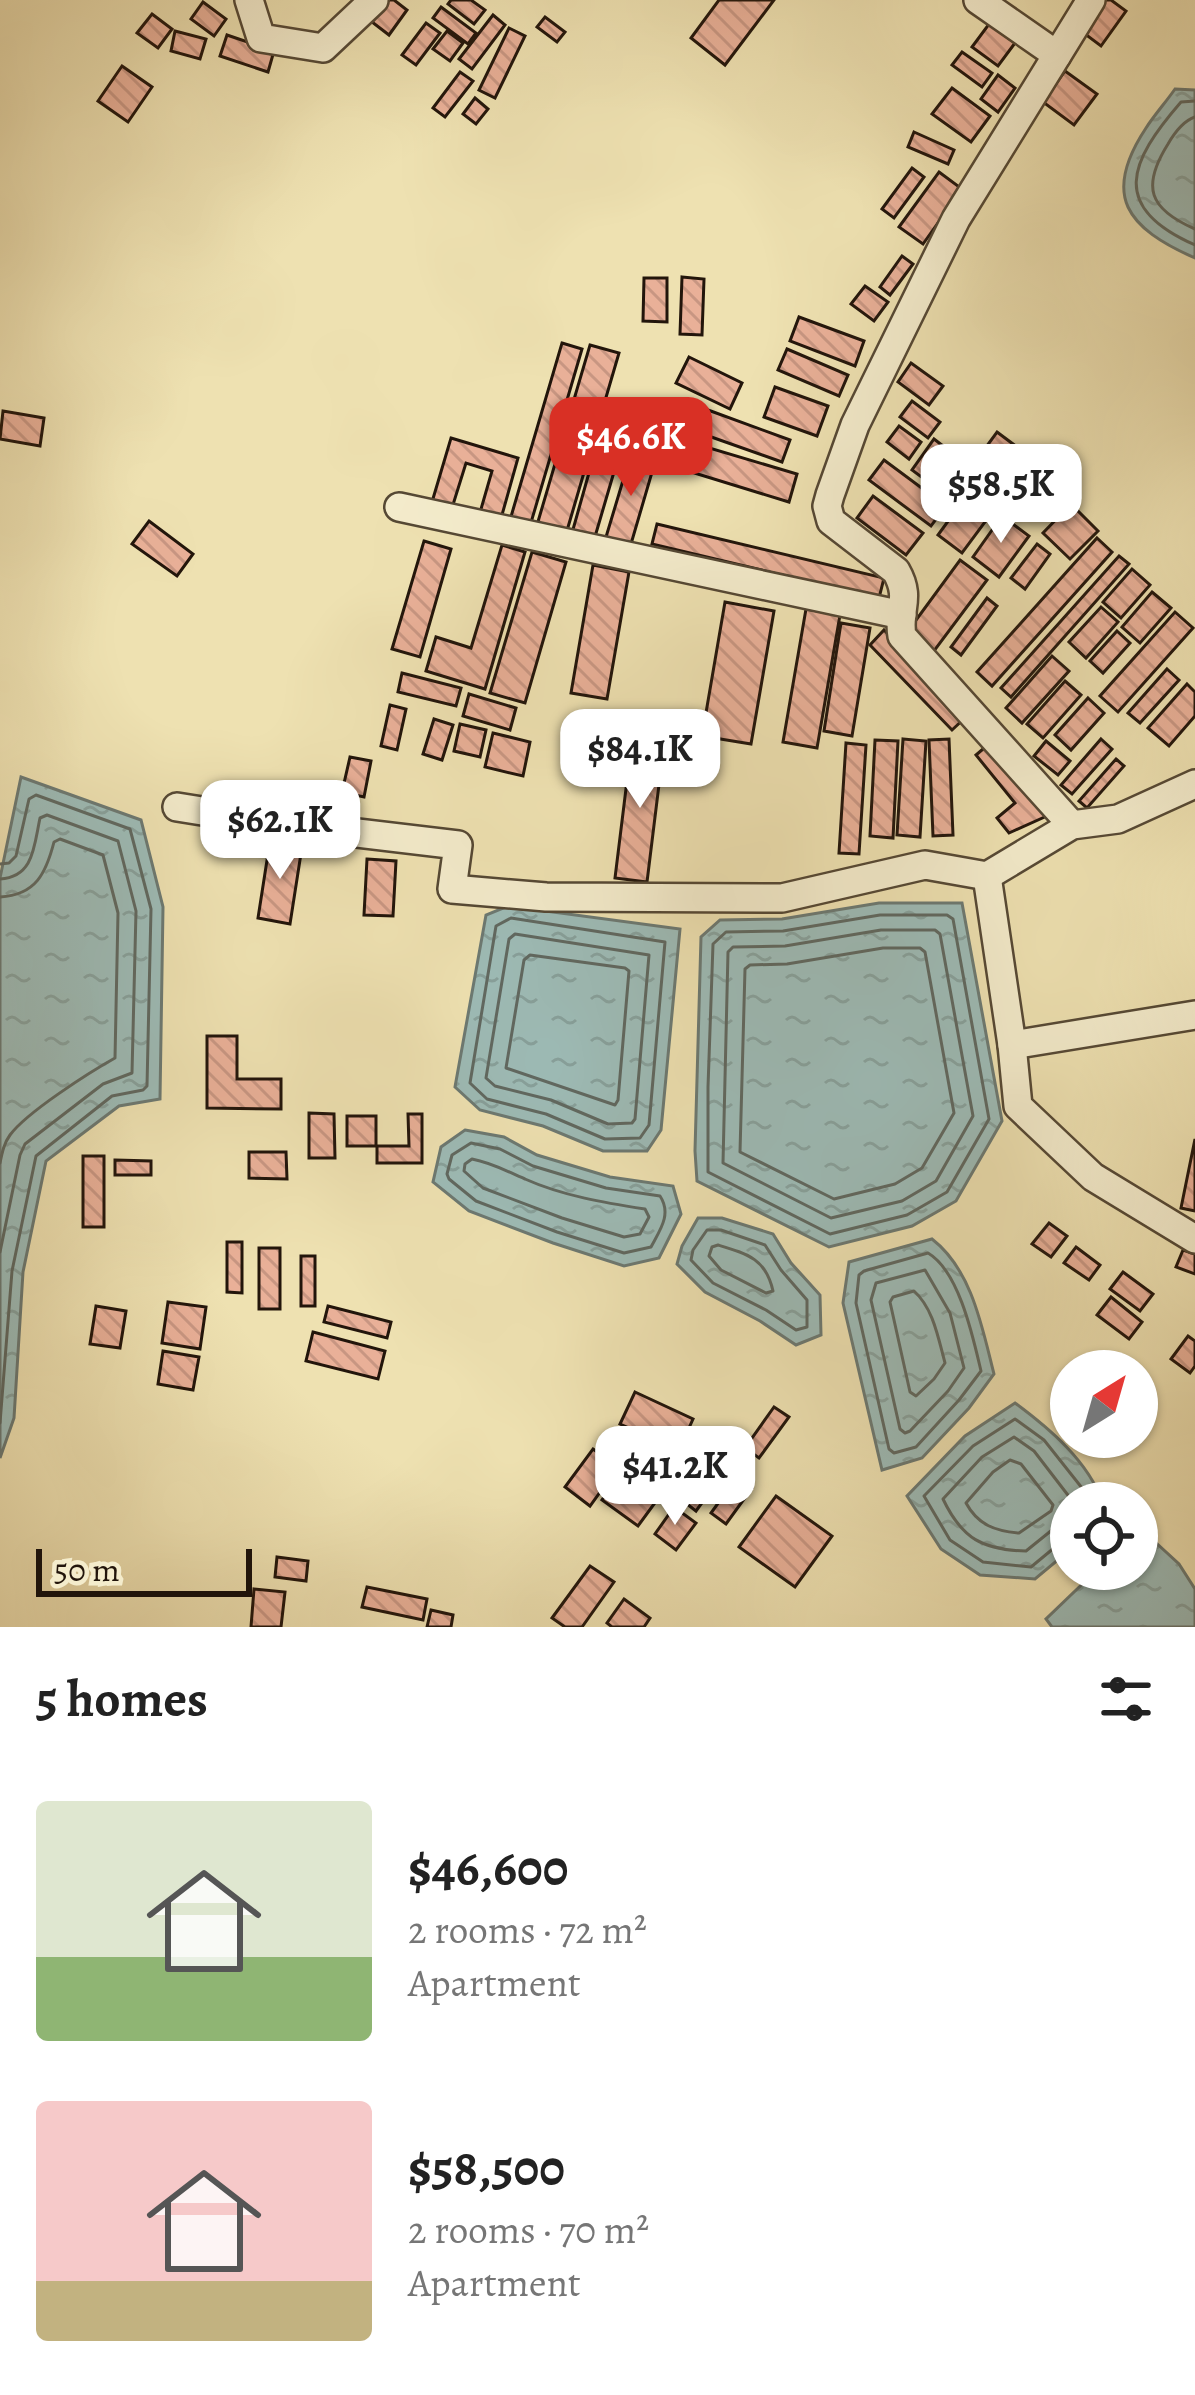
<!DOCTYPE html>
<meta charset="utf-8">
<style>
:root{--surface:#fff;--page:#f6f6f6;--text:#222;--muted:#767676;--accent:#d93025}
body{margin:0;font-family:Alegreya,serif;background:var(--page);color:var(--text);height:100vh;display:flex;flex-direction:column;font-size:45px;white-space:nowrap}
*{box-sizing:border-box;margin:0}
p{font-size:39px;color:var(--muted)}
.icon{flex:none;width:66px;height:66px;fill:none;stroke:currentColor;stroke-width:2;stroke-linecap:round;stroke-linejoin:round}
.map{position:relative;height:1627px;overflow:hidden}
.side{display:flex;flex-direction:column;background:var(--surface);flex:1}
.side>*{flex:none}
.needle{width:78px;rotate:37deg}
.fabs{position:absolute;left:1050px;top:1350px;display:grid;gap:24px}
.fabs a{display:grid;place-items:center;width:108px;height:108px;border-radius:50%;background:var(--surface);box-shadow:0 3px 9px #0004;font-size:60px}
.scale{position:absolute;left:36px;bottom:30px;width:216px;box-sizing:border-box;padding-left:12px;border:6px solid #22150b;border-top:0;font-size:33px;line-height:42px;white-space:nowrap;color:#22150b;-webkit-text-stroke:9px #f4eccc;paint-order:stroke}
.price{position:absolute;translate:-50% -102px;padding:0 27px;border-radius:24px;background:#fff;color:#222;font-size:39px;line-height:78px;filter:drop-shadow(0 3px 6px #0008)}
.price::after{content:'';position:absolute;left:50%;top:72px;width:36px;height:27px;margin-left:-18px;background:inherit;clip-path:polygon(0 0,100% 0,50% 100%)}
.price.on{background:var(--accent);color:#fff}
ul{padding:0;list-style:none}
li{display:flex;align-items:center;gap:36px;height:300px;padding:0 36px}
li span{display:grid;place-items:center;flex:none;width:336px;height:240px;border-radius:12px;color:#555}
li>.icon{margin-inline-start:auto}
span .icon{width:144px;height:144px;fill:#fffc;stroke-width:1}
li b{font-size:51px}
h2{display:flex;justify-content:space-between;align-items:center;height:144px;padding:0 36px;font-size:51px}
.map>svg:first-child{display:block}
</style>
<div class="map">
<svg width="1195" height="1627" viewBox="0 0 1195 1627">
<defs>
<pattern id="water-ripples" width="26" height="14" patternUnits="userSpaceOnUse" patternTransform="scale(3)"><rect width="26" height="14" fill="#9dbbb6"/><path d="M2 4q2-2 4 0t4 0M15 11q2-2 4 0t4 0" fill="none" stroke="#87a09b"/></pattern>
<pattern id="building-back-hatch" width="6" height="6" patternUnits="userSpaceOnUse" patternTransform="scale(3)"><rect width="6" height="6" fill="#e9b098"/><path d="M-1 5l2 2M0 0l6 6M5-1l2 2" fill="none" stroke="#c89682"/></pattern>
</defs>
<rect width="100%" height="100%" fill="#eee1b1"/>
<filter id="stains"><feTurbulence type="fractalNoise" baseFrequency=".00167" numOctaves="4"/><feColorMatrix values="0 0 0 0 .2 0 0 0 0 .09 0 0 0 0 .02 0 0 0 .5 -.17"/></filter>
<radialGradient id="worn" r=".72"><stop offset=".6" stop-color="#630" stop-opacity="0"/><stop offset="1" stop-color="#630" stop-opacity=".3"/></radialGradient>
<g fill="url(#water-ripples)" stroke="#6c7972" stroke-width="3">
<path d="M1175,89L1195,90V258C1127,228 1101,196 1146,128C1155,114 1166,102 1175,89Z"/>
<path d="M21,777L141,820L163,907L160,1099L119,1106L46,1161L23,1272L14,1418L0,1458V878Z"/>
<path d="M879,903H962L1002,1121L956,1201L912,1226L829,1247L697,1181L695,1151L701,937L720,920L782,919Z"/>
<path d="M508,906L680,929L661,1130L647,1151H603L543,1126L480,1110L455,1087L486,915Z"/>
<path d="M465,1130L504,1137L537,1155L610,1177L673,1186L681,1214L659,1258L624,1266L553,1243L469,1211L433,1182L441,1147Z"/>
<path d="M698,1218H722L773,1234L791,1263L820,1295L821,1335L796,1345L760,1321L705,1292L677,1264L682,1246Z"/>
<path d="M932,1239C972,1270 982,1327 994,1374L969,1408L922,1458L882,1470L843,1303L849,1262Z"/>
<path d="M1015,1403C1050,1429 1088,1461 1103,1503H1071V1549L1035,1579L980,1575L941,1549L907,1496L965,1436Z"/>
<path d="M1141,1529L1179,1564L1195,1589V1627H1052L1046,1619L1098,1569H1137V1533Z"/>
</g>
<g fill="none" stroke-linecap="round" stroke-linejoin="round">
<g stroke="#606860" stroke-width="3">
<path d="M1195,101L1181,102C1129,162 1109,207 1195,245"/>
<path d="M1195,117C1183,121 1175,132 1168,144C1141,187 1149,209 1195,229"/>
<path d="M0,864L9,863L16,856L29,799L36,795L130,829L151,909L147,1086L143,1090L112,1096L36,1156L12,1271L0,1423"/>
<path d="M0,879C34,877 34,846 40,818L47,815L118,841L136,911L132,1073L103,1084L25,1144L20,1155L0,1252"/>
<path d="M0,897C36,895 46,873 54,842L60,839L103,855L118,913L115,1058C90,1072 27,1112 10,1135C4,1143 2,1153 0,1163"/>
<path d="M880,915H947L953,919L989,1119L947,1192L907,1215L830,1234L708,1172V1087L713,944L726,932L783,931Z"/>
<path d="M511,918L665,942L649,1125L640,1138L605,1139L546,1114L487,1099L470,1083L496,926Z"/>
<path d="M881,930H935L940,934L973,1116L936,1181L902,1201L831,1218L723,1163L728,952L733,947L785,946Z"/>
<path d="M515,934L649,955L635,1119L632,1123L608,1124L551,1100L495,1086L486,1078L509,939Z"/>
<path d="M883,948H920L925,952L954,1113L922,1168L895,1184L834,1199L740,1152L745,969L750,965L787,964Z"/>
<path d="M530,955L625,968L629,971L618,1100L615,1105L506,1068L524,960Z"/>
<path d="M471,1143L500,1149L533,1166L606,1188L660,1196C672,1214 660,1230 651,1247L624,1253L557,1232L476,1201L449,1179L447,1174L452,1155Z"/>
<path d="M472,1159C493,1163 506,1171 525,1179C563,1196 606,1203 645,1209L649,1217L640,1234L624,1237L562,1218L483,1188L464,1171L465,1164Z"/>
<path d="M707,1230H721L765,1245L781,1270L807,1300V1327L796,1330L766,1310L713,1283L691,1260L693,1250Z"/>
<path d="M718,1245C748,1254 766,1259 773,1291L766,1293L721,1270L709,1256L712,1247Z"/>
<path d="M928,1253C959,1271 973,1337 981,1371L959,1400L916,1447L894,1453L889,1449L856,1303L859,1275L864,1271Z"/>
<path d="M925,1270L950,1313L964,1368L948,1391L910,1431L905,1433L900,1429L871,1300L876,1283Z"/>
<path d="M914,1291C933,1308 938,1337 945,1363L934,1379L916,1396L910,1392L890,1302L893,1297Z"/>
<path d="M1010,1460L1021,1464L1053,1505L1051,1511L1019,1533C995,1531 978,1525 966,1503L993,1472Z"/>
<path d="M1071,1526L1052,1530L1026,1551C983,1550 962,1539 943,1499L982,1457L1014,1437L1034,1451L1074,1503"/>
<path d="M1071,1541L1060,1543L1031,1567L983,1562L950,1540L924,1496L973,1446L1015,1419L1044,1440L1086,1493L1090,1503"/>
</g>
</g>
<g fill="url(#building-back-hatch)" stroke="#22150b" stroke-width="3">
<path d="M389,0H394L407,10L389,35L372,22Z"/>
<path d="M451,0H471L485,10L474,24L448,4Z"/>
<path d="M719,0H774L725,65L691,38Z"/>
<path d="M1103,0H1111L1126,11L1101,46L1081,31Z"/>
<path d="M203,2L226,19L214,36L191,19Z"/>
<path d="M441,7L476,33L468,44L433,18Z"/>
<path d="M152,14L172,29L158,48L137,33Z"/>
<path d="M493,15L505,25L472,69L459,59Z"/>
<path d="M545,17L565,32L557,42L537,27Z"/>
<path d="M426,23L440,33L416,65L402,55Z"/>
<path d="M989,24L1015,43L998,66L972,47Z"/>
<path d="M509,28L525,36L495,98L479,90Z"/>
<path d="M175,31L206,39L200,59L171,51Z"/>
<path d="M447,31L463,43L450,61L433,49Z"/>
<path d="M227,35L274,51L268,72L220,56Z"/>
<path d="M962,52L992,73L982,87L952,65Z"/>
<path d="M122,66L152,87L128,122L98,101Z"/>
<path d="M1065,71L1097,94L1074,125L1043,102Z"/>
<path d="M460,72L473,81L445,117L433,108Z"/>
<path d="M998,75L1015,88L998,112L981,99Z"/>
<path d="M952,88L990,116L971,142L932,114Z"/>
<path d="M475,98L488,109L476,124L463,114Z"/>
<path d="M914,132L954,150L948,164L908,147Z"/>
<path d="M912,168L924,177L894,218L882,209Z"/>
<path d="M939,172L962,189L923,244L899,227Z"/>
<path d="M902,256L913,264L890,295L880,287Z"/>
<path d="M682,277L704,279L702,335L680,334Z"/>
<path d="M644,278H667V322L643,321Z"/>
<path d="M865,286L888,302L874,321L851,304Z"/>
<path d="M799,317L864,341L855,366L790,341Z"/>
<path d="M562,343L582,349L530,526L510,520Z"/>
<path d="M590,345L619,353L566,534L537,525Z"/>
<path d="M787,349L848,375L839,396L778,370Z"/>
<path d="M689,357L742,383L730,409L676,383Z"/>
<path d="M911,363L943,386L929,405L898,382Z"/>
<path d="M775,387L828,406L817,436L764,417Z"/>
<path d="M912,401L940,422L928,438L900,417Z"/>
<path d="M708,410L790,440L782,462L700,433Z"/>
<path d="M3,411L44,418L40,446L0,439Z"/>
<path d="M899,426L921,442L909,459L887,442Z"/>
<path d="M997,432L1025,453L1009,475L981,454Z"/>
<path d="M659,433L797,474L789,502L652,460Z"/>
<path d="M451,438L518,458L500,522L479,516L492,471L466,463L452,508L432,502Z"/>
<path d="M934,439L973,469L951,499L912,470Z"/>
<path d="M596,448L619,455L594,540L572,533Z"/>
<path d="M631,454L655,462L631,544L606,537Z"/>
<path d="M884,460L946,506L931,526L869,480Z"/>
<path d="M978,480L1002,499L962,553L938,535Z"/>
<path d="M873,496L923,533L906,555L857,518Z"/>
<path d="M1071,504L1098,531L1070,559L1043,533Z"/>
<path d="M1002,516L1029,536L999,577L973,557Z"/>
<path d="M149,521L193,554L177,576L132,544Z"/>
<path d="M657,524L884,578L879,598L652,544Z"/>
<path d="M1097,538L1112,552L992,686L977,672Z"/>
<path d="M424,541L451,549L420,657L392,649Z"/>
<path d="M1037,544L1050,554L1025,589L1011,578Z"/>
<path d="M502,545L525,552L485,689L426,671L436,637L471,648Z"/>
<path d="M532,552L566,562L525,703L490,693Z"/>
<path d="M1119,556L1129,564L1011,697L1001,688Z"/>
<path d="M960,560L987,580L934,651L908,631Z"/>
<path d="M593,565L629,572L607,699L571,693Z"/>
<path d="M1132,569L1150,585L1121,618L1103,602Z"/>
<path d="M1152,592L1171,608L1140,643L1122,627Z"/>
<path d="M987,598L997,606L961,655L951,647Z"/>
<path d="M725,602L774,611L751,744L702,736Z"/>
<path d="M1101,607L1118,622L1086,658L1069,642Z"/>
<path d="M806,609L840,615L817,748L783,742Z"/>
<path d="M1175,612L1193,628L1118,712L1100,696Z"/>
<path d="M841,623L870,628L852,736L824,731Z"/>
<path d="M884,630L967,716L952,730L870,645Z"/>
<path d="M1117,631L1130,643L1103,673L1090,661Z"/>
<path d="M1052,656L1069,671L1022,723L1006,708Z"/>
<path d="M1167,669L1179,680L1140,723L1128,713Z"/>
<path d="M402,673L461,688L456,706L398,692Z"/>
<path d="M1065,681L1081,695L1043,738L1027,724Z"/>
<path d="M1187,684L1195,692V716L1169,746L1148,728Z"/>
<path d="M469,694L516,708L510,730L463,716Z"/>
<path d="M1088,698L1104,713L1071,750L1055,735Z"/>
<path d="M390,705L406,709L397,750L381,746Z"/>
<path d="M434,719L453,725L442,760L423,754Z"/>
<path d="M460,724L486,730L480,757L454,751Z"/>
<path d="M493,733L530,742L523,776L485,767Z"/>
<path d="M903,739L926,741L920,837L897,835Z"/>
<path d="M949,739L953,835L933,836L929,740Z"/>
<path d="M1101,739L1112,749L1072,794L1061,785Z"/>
<path d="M632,740L664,744L647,882L615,878Z"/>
<path d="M875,740L898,741L893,838L870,836Z"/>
<path d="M1046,741L1070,761L1058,775L1034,756Z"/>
<path d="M846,743L866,745L859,854L839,853Z"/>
<path d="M990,743L1049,815L1009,833L997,818L1015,803L976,755Z"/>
<path d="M350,757L371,761L364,797L342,792Z"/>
<path d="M1116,759L1124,766L1087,808L1079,801Z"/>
<path d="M270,841L302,847L290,924L258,918Z"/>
<path d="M367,859L396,861L393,916L364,915Z"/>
<path d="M207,1036H237V1079H281V1109L207,1108Z"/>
<path d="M309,1113L334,1114L335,1158H309Z"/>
<path d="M408,1114H422V1163H377V1146H409Z"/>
<rect x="347" y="1116" width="29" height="30"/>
<path d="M1195,1139V1211L1181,1208Z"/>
<path d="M249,1152H286L287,1179L249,1178Z"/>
<rect x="83" y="1156" width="21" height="71"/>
<path d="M115,1160L151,1161V1175H115Z"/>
<path d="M1049,1223L1067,1236L1051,1257L1032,1244Z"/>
<path d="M227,1242H242V1293L227,1292Z"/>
<path d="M1076,1247L1100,1265L1089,1280L1064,1263Z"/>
<rect x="259" y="1248" width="21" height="61"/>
<path d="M1183,1250L1195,1254V1274L1176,1267Z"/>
<rect x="301" y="1256" width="14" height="50"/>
<path d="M1123,1272L1153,1294L1140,1311L1110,1289Z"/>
<path d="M1111,1297L1142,1322L1129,1339L1097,1315Z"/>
<path d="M168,1302L206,1307L200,1349L162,1343Z"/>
<path d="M96,1306L126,1311L120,1348L90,1344Z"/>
<path d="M328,1306L391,1322L387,1338L324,1322Z"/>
<path d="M313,1332L385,1351L378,1379L306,1361Z"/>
<path d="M1188,1336L1195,1341V1366L1190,1373L1171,1359Z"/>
<path d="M163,1351L199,1357L193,1390L158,1384Z"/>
<path d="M635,1392L693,1419L679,1450L620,1424Z"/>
<path d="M774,1407L789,1417L759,1458L745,1448Z"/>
<path d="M593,1449L618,1467L590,1506L565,1487Z"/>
<path d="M706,1457L725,1471L696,1511L678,1497Z"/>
<path d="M621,1473L657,1500L638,1526L602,1500Z"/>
<path d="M737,1477L752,1488L726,1524L711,1513Z"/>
<path d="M776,1496L832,1536L795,1587L739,1547Z"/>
<path d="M674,1507L696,1523L676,1550L655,1534Z"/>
<path d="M277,1557L308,1561L306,1581L275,1577Z"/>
<path d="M590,1566L614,1582L582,1627H565L552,1618Z"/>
<path d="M367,1587L427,1599L423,1620L362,1607Z"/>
<path d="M254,1589L285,1592L281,1627H251Z"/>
<path d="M624,1599L650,1618L644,1627H612L607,1623Z"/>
<path d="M431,1610L453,1615L451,1627H427Z"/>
</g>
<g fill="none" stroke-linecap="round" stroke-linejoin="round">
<defs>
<g id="street">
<path d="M249,0L261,38L323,48L374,0"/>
<path d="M978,0L1057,55"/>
<path d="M399,507L902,615"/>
<path d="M177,807L290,825L458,845L452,889L546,897L782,898L925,865L987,876L1072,825L1118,819L1195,784"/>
<path d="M1072,825L902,636C897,609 912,599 896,571L831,521L827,506L830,495L855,425L956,219L1091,0"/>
<path d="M987,876L1012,1045L1018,1106L1093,1177L1195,1239"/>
<path d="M1012,1045L1195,1015"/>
</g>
</defs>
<use href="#street" stroke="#554834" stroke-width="32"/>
<use href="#street" stroke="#f4eccc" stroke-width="27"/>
</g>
<rect width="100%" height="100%" filter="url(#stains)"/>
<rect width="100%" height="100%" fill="url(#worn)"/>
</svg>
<div class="fabs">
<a><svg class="needle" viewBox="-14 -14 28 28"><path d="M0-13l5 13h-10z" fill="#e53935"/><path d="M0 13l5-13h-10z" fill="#767676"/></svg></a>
<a><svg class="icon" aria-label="locate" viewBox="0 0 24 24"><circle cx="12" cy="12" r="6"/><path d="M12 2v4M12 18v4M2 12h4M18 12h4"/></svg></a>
</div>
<div class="scale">50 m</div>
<b class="price on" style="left:631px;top:499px">$46.6K</b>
<b class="price" style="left:1001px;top:546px">$58.5K</b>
<b class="price" style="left:640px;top:811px">$84.1K</b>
<b class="price" style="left:280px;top:882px">$62.1K</b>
<b class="price" style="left:675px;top:1528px">$41.2K</b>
</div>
<section class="side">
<h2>5 homes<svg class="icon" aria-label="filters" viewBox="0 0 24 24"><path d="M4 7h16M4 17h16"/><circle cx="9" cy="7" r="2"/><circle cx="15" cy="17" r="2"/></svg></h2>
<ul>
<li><span style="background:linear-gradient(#dfe7d0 65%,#8fb573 0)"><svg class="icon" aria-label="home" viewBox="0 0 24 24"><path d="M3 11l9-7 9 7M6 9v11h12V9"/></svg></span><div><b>$46,600</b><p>2 rooms · 72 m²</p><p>Apartment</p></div></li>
<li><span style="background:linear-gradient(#f6c9c9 75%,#c2b280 0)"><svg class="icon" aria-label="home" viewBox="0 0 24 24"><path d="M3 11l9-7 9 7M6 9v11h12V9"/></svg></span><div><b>$58,500</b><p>2 rooms · 70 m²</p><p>Apartment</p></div></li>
</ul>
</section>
